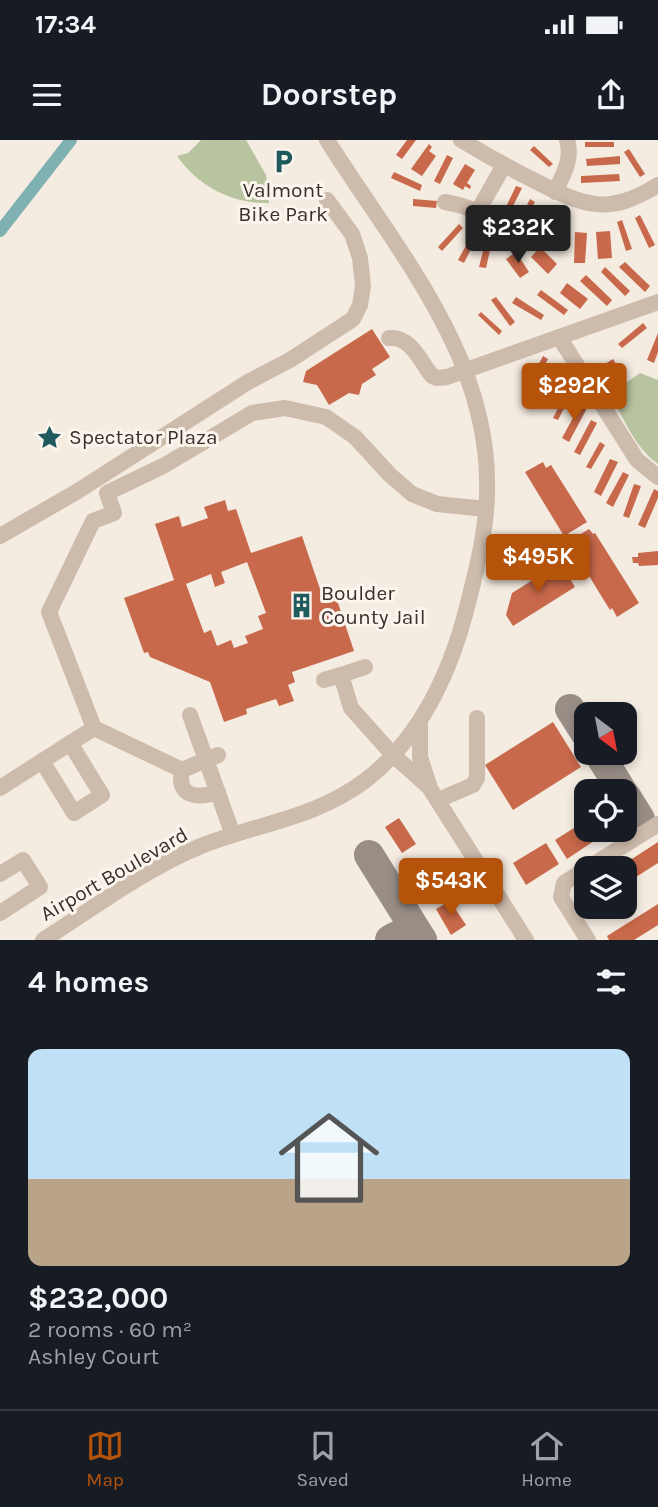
<!DOCTYPE html>
<meta charset="utf-8">
<style>
:root{--surface:#171b24;--page:#242831;--text:#f1f3f6;--muted:#9ea1a6;--line:#363941;--accent:#b45309}
body{margin:0;font-family:Karla,sans-serif;background:var(--page);color:var(--text);height:100vh;display:flex;flex-direction:column;font-size:26px;white-space:nowrap}
*{box-sizing:border-box;margin:0}
p{font-size:23px;color:var(--muted)}
.icon{flex:none;width:38px;height:38px;fill:none;stroke:currentColor;stroke-width:2;stroke-linecap:round;stroke-linejoin:round}
.map{position:relative;height:800px;overflow:hidden}
.sheet{display:flex;flex-direction:column;background:var(--surface);flex:1}
.sheet>*{flex:none}
.needle{width:46px;rotate:148deg}
.tools{position:absolute;left:574px;top:562px;display:grid;gap:14px}
.tools a{display:grid;place-items:center;width:63px;height:63px;border-radius:14px;background:var(--surface);box-shadow:0 4px 10px #0003;font-size:35px}
.price{position:absolute;translate:-50% -60px;padding:0 16px;border-radius:7px;background:var(--accent);color:#fff;font-size:23px;line-height:46px;filter:drop-shadow(0 2px 4px #0008)}
.price::after{content:'';position:absolute;left:50%;top:42px;width:21px;height:16px;margin-left:-10px;background:inherit;clip-path:polygon(0 0,100% 0,50% 100%)}
.price.active{background:#222;color:#fff}
ul{padding:0;list-style:none}
li{display:grid;align-content:center;gap:14px;height:371px;padding:0 28px}
li span{display:grid;place-items:center;height:217px;border-radius:14px;color:#555}
li>.icon{margin-inline-start:auto}
span .icon{width:126px;height:126px;fill:#fffc;stroke-width:1}
li b{font-size:30px}
h2{display:flex;justify-content:space-between;align-items:center;height:84px;padding:0 28px;font-size:30px}
.status{display:flex;justify-content:space-between;align-items:center;height:49px;padding:0 35px;background:var(--surface);direction:ltr}
.status svg{height:19px;fill:currentColor}
header{display:flex;justify-content:space-between;align-items:center;height:91px;padding:0 28px;background:var(--surface);font-size:32px;font-weight:700}
.tab-bar{display:flex;justify-content:space-around;align-items:center;height:98px;border-top:2px solid var(--line);background:var(--surface);font-size:19px;color:var(--muted)}
.tab-bar a{display:grid;justify-items:center;gap:4px}
.tab-bar .active{color:var(--accent)}
.map>svg:first-child{display:block}
</style>
<div class="status"><b>17:34</b><svg viewBox="0 0 49 12"><path d="M0 12V9h3v3zM5 12V6h3v6zM10 12V3h3v9zM15 12V0h3v12zM26 1h20v11H26zM47 4h2v5h-2z"/></svg></div>
<header><svg class="icon" aria-label="menu" viewBox="0 0 24 24"><path d="M4 6h16M4 12h16M4 18h16"/></svg>Doorstep<svg class="icon" aria-label="share" viewBox="0 0 24 24"><path d="M12 15V3M7 8l5-5 5 5M5 13v7h14v-7"/></svg></header>
<div class="map">
<svg width="658" height="800" viewBox="0 0 658 800">
<rect width="100%" height="100%" fill="#f4ebe1"/>
<g fill="#b8c4a0">
<path d="M201,0H246L266,35L269,63C232,64 198,46 177,16L188,13Z"/>
<path d="M640,233L658,240V324C635,308 623,277 610,254Z"/>
</g>
<g fill="none" stroke-linecap="round" stroke-linejoin="round">
<path stroke="#7fb0b2" stroke-width="12" d="M0,91L71,0"/>
<g stroke="#988e86" stroke-width="30">
<path d="M570,569L586,594"/>
<path d="M598,612L622,651"/>
<path d="M625,655L640,679"/>
<path d="M369,715L422,800"/>
<path d="M390,800C401,793 411,789 422,800"/>
</g>
</g>
<g fill="#c8694b" fill-rule="evenodd">
<path d="M407,0H416L402,19L396,15Z"/>
<rect x="585" y="2" width="29" height="5"/>
<path d="M429,4L432,7L429,11L436,16L422,36L411,29Z"/>
<path d="M534,6L553,24L549,27L530,10Z"/>
<path d="M629,9L645,34L640,37L624,12Z"/>
<path d="M447,15L453,18L440,44L434,41Z"/>
<path d="M620,16V24L587,26L586,19Z"/>
<path d="M465,24L475,30L467,43L471,46L470,49L465,46L463,50L453,44Z"/>
<path d="M394,32L422,45L420,51L391,38Z"/>
<path d="M619,34L620,41L581,43V36Z"/>
<path d="M516,46L522,48L509,74L504,71Z"/>
<path d="M413,59L437,61L436,68L413,66Z"/>
<path d="M530,59L535,62L523,84L519,81Z"/>
<path d="M547,65L553,67L539,99L533,96Z"/>
<path d="M640,75L655,105L649,108L635,78Z"/>
<path d="M563,76L570,77L562,110L555,108Z"/>
<path d="M622,80L632,109L626,111L617,82Z"/>
<path d="M459,84L463,88L442,111L438,107Z"/>
<path d="M476,87L481,89L464,123L458,120Z"/>
<path d="M610,91L612,118L598,119L596,92Z"/>
<path d="M575,92L587,93L585,123H574Z"/>
<path d="M486,99L492,101L486,128L479,127Z"/>
<path d="M540,107L557,124L548,134L531,117Z"/>
<path d="M516,112L529,132L520,138L506,119Z"/>
<path d="M625,122L650,146L645,152L619,127Z"/>
<path d="M605,127L630,151L625,156L601,132Z"/>
<path d="M586,135L612,160L607,166L580,141Z"/>
<path d="M567,143L588,159L580,169L560,153Z"/>
<path d="M541,150L568,170L564,175L537,155Z"/>
<path d="M496,157L515,182L510,186L491,160Z"/>
<path d="M516,157L544,175L541,180L512,163Z"/>
<path d="M481,172L502,191L499,195L478,175Z"/>
<path d="M643,183L647,188L622,208L618,204Z"/>
<path d="M372,189L390,217L372,229L376,235L362,244L359,255L349,253L329,265L317,245L303,242L306,231Z"/>
<path d="M658,193V212L654,223L647,220Z"/>
<path d="M543,216L548,219L532,250L526,248Z"/>
<path d="M613,219L622,234L609,242L600,227Z"/>
<path d="M554,228L560,231L544,261L538,257Z"/>
<path d="M568,249L573,251L558,280L553,278Z"/>
<path d="M580,265L587,268L569,302L562,298Z"/>
<path d="M591,280L597,283L580,315L574,312Z"/>
<path d="M600,302L605,305L591,329L586,327Z"/>
<path d="M610,319L618,322L601,356L594,352Z"/>
<path d="M543,322L546,328L551,325L587,382L564,396L525,332Z"/>
<path d="M623,332L629,335L613,367L606,363Z"/>
<path d="M634,344L641,346L629,378L623,376Z"/>
<path d="M654,349L658,351V358L645,388L638,385Z"/>
<path d="M225,360L228,371L236,369L251,413L302,396L320,449L332,445L354,511L292,532L295,542L288,545L294,561L279,566L276,559L246,569L247,574L224,582L210,542L150,517L148,512L144,513L124,458L174,440L155,384L179,376L182,387L208,378L204,367ZM247,422L266,473L258,476L263,489L245,496L248,503L234,508L231,500L217,506L211,490L204,493L186,444L211,434L215,447L225,443L221,432Z"/>
<path d="M589,389L593,394L595,393L639,463L617,477L612,468L610,470L568,402Z"/>
<path d="M658,411V425L639,426L638,423H633L632,417H638V413Z"/>
<path d="M560,423L575,447L513,486L506,475L512,453Z"/>
<path d="M553,582L581,627L513,670L485,625Z"/>
<path d="M399,678L416,704L402,713L385,687Z"/>
<path d="M585,681L586,690H591L597,699L567,719L555,700Z"/>
<path d="M658,702V723L625,744V728H618Z"/>
<path d="M546,703L559,724L526,745L513,723Z"/>
<path d="M450,761L466,785L451,795L436,769Z"/>
<path d="M658,764V785L634,800H609L607,796Z"/>
</g>
<g fill="none" stroke-linecap="round" stroke-linejoin="round">
<g stroke="#cdbbac" stroke-width="16">
<path d="M461,0C486,15 511,29 537,42C585,66 608,76 658,45"/>
<path d="M555,52C563,34 573,20 567,0"/>
<path d="M445,62C470,66 487,75 505,93"/>
<path d="M478,71L504,25"/>
<path d="M559,197L637,320L658,337"/>
<path d="M389,198C411,196 420,221 432,236L437,238L447,237L658,162"/>
<path d="M0,396L78,351L248,242L290,220L353,179L360,165L363,146L360,118L352,94L327,60"/>
<path d="M365,527L341,535L351,568L393,615L429,647L526,800"/>
<path d="M324,540L341,535"/>
<path d="M190,575L233,695"/>
<path d="M420,582V617L429,645"/>
<path d="M42,621L74,673L102,655L70,603"/>
<path d="M182,630L94,588L49,472L93,381L114,373L107,353L165,325L252,273L285,268L326,277L355,297L390,335L412,354L437,364L486,369"/>
<path d="M0,648L94,588"/>
<path d="M218,652C197,659 176,657 182,630L218,615"/>
<path d="M438,660L473,645L477,638V578"/>
<path d="M588,728L658,684"/>
<path d="M586,729L564,743L561,757L588,800"/>
<path d="M0,734L23,720L40,747L0,773"/>
<path d="M43,800C94,768 145,729 201,706C259,683 314,679 366,640C420,598 449,536 466,471C476,432 486,394 487,354C492,217 396,110 327,0"/>
</g>
</g>
<defs>
<symbol id="parking-bare" viewBox="-9 -9 18 18"><path d="M-3.5-5.5H1a3.5 3.5 0 0 1 0 7H-1V5.5H-3.5ZM-1-3.4V-.6H.8a1.4 1.4 0 0 0 0-2.8Z" fill="#1f5a5e" stroke="#fbf5ee" stroke-width="2.5" paint-order="stroke"/></symbol>
<symbol id="sight-bare" viewBox="-9 -9 18 18"><path d="M0-6L1.8-2.2L6-1.7L2.9 1.2L3.7 5.4L0 3.3L-3.7 5.4L-2.9 1.2L-6-1.7L-1.8-2.2Z" fill="#1f5a5e" stroke="#fbf5ee" stroke-width="2.5" paint-order="stroke"/></symbol>
<symbol id="building-bare" viewBox="-9 -9 18 18"><path d="M-4-6H4V6H1V3H-1V6H-4ZM-2.5-4.3h1.7v1.8h-1.7ZM.8-4.3h1.7v1.8H.8ZM-2.5-1h1.7V.8h-1.7ZM.8-1h1.7V.8H.8Z" fill="#1f5a5e" stroke="#fbf5ee" stroke-width="2.5" paint-order="stroke"/></symbol>
</defs>
<g fill-rule="evenodd">
<use href="#parking-bare" x="266" y="4" width="35" height="35"/>
<use href="#sight-bare" x="32" y="280" width="35" height="35"/>
<use href="#building-bare" x="284" y="448" width="35" height="35"/>
</g>
<g text-anchor="middle" stroke-width="6" stroke-linejoin="round" paint-order="stroke">
<g font-size="21" fill="#3b302b" stroke="#fbf5ee" text-anchor="start">
<text x="283" y="57" text-anchor="middle">Valmont<tspan x="283" dy="24">Bike Park</tspan></text>
<text x="69" y="304">Spectator Plaza</text>
<text x="321" y="460">Boulder<tspan x="321" dy="24">County Jail</tspan></text>
</g>
<g font-size="21" fill="#3b302b" stroke="#fbf5ee">
<text transform="translate(114 734) rotate(-30)" y="7">Airport Boulevard</text>
</g>
</g>
</svg>
<div class="tools">
<a><svg class="needle" viewBox="-14 -14 28 28"><path d="M0-13l5 13h-10z" fill="#e53935"/><path d="M0 13l5-13h-10z" fill="#9ea1a6"/></svg></a>
<a><svg class="icon" aria-label="locate" viewBox="0 0 24 24"><circle cx="12" cy="12" r="6"/><path d="M12 2v4M12 18v4M2 12h4M18 12h4"/></svg></a>
<a><svg class="icon" aria-label="layers" viewBox="0 0 24 24"><path d="M12 4l9 5-9 5-9-5zM3 14l9 5 9-5"/></svg></a>
</div>
<b class="price active" style="left:518px;top:125px">$232K</b>
<b class="price" style="left:574px;top:283px">$292K</b>
<b class="price" style="left:538px;top:454px">$495K</b>
<b class="price" style="left:451px;top:778px">$543K</b>
</div>
<section class="sheet">
<h2>4 homes<svg class="icon" aria-label="filters" viewBox="0 0 24 24"><path d="M4 7h16M4 17h16"/><circle cx="9" cy="7" r="2"/><circle cx="15" cy="17" r="2"/></svg></h2>
<ul>
<li><span style="background:linear-gradient(#bfe0f5 60%,#b9a48a 0)"><svg class="icon" aria-label="home" viewBox="0 0 24 24"><path d="M3 11l9-7 9 7M6 9v11h12V9"/></svg></span><div><b>$232,000</b><p>2 rooms · 60 m²</p><p>Ashley Court</p></div></li>
</ul>
</section>
<nav class="tab-bar">
<a class="active"><svg class="icon" aria-label="map" viewBox="0 0 24 24"><path d="M3 6l6-2 6 2 6-2v14l-6 2-6-2-6 2zM9 4v14M15 6v14"/></svg>Map</a>
<a><svg class="icon" aria-label="saved" viewBox="0 0 24 24"><path d="M7 4h10v16l-5-4-5 4z"/></svg>Saved</a>
<a><svg class="icon" aria-label="home" viewBox="0 0 24 24"><path d="M3 11l9-7 9 7M6 9v11h12V9"/></svg>Home</a>
</nav>
